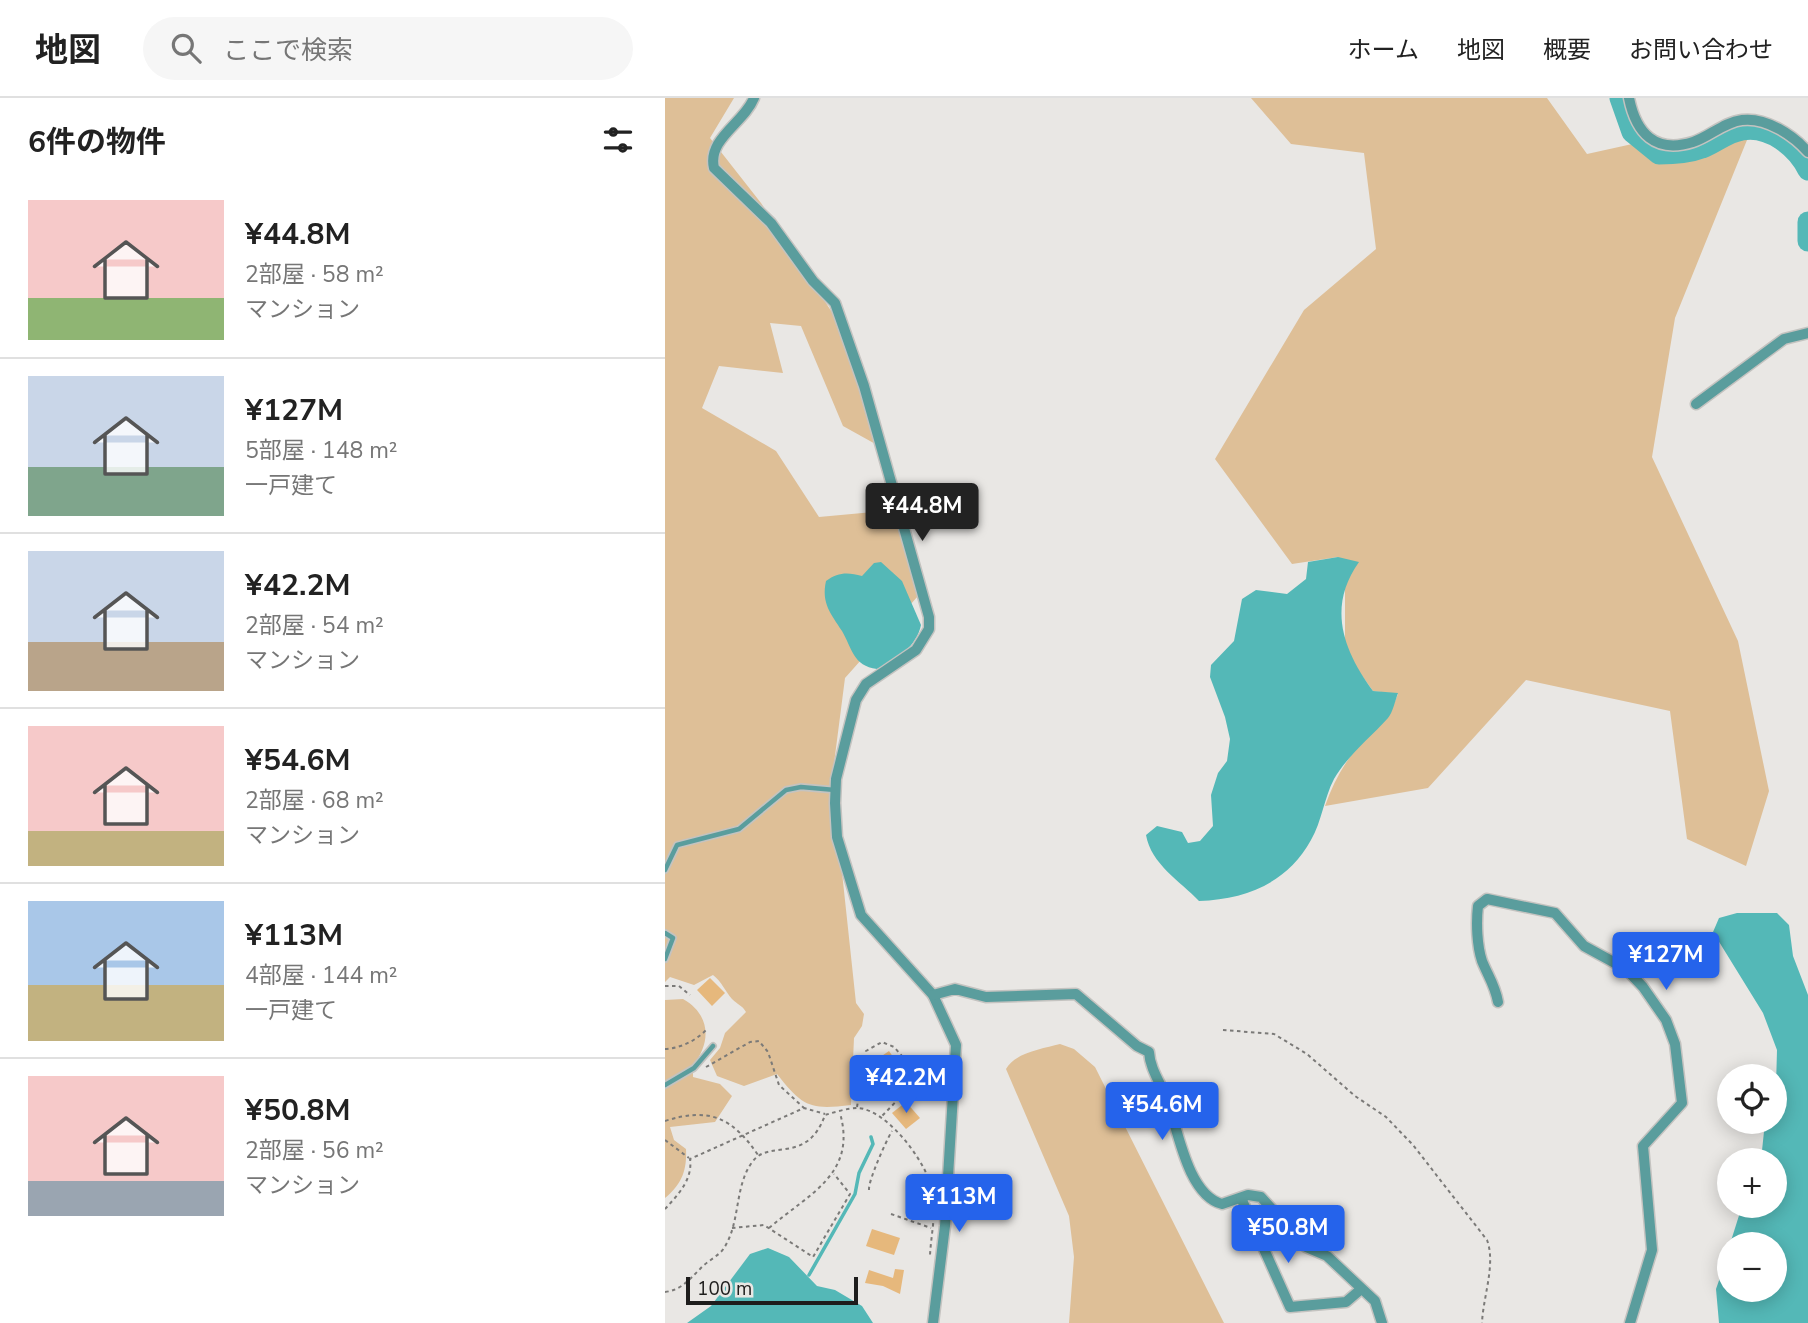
<!DOCTYPE html>
<html lang="ja">
<meta charset="utf-8">
<style>
:root{--surface:#fff;--page:#f6f6f6;--text:#222;--muted:#767676;--line:#e0e0e0;--accent:#2563eb}
body{margin:0;font-family:"Nunito Sans","Noto Sans JP",sans-serif;background:var(--page);color:var(--text);height:100vh;display:flex;flex-direction:column;font-size:26px;white-space:nowrap}
*{box-sizing:border-box;margin:0}
p{font-size:23px;color:var(--muted)}
.icon{flex:none;width:38px;height:38px;fill:none;stroke:currentColor;stroke-width:2;stroke-linecap:round;stroke-linejoin:round}
.map{position:relative;flex:1;overflow:hidden}
.details{display:flex;flex-direction:column;background:var(--surface);width:665px}
.details>*{flex:none}
.controls{position:absolute;left:1052px;top:966px;display:grid;gap:14px}
.controls a{display:grid;place-items:center;width:70px;height:70px;border-radius:50%;background:var(--surface);box-shadow:0 4px 18px #0003;font-size:35px}
.scale{position:absolute;left:21px;bottom:18px;width:172px;box-sizing:border-box;padding-left:7px;border:4px solid #1e1d1c;border-top:0;font-size:19px;line-height:24px;white-space:nowrap;color:#1e1d1c;-webkit-text-stroke:5px #e9e7e4;paint-order:stroke}
.price{position:absolute;translate:-50% -60px;padding:0 16px;border-radius:7px;background:var(--accent);color:#fff;font-size:23px;line-height:46px;filter:drop-shadow(0 2px 4px #0008)}
.price::after{content:'';position:absolute;left:50%;top:42px;width:21px;height:16px;margin-left:-10px;background:inherit;clip-path:polygon(0 0,100% 0,50% 100%)}
.price.current{background:#222;color:#fff}
ul{padding:0;list-style:none}
li{display:flex;align-items:center;gap:21px;height:175px;padding:0 28px}
li+li{border-top:2px solid var(--line)}
li span{display:grid;place-items:center;flex:none;width:196px;height:140px;border-radius:0px;color:#555}
li>.icon{margin-inline-start:auto}
span .icon{width:84px;height:84px;fill:#fffc;stroke-width:1}
li b{font-size:30px}
h2{display:flex;justify-content:space-between;align-items:center;height:84px;padding:0 28px;font-size:30px}
header{display:flex;align-items:center;gap:42px;box-sizing:border-box;height:98px;padding:0 35px;background:var(--surface);border-bottom:2px solid var(--line)}
header strong{font-size:33px}
nav{display:flex;gap:38px;margin-inline-start:auto;font-size:24px}
.search{width:490px;height:63px;background:var(--page);display:flex;align-items:center;gap:18px;box-sizing:border-box;padding:0 24px;border-radius:38px;color:var(--muted);font-size:26px}
main{display:flex;flex:1;min-height:0}
.map>svg:first-child{display:block}
</style>
<header>
<strong>地図</strong>
<div class="search"><svg class="icon" aria-label="search" viewBox="0 0 24 24"><circle cx="10" cy="10" r="6"/><path d="M15 15l6 6"/></svg>ここで検索</div>
<nav><a>ホーム</a><a>地図</a><a>概要</a><a>お問い合わせ</a></nav>
</header>
<main>
<section class="details">
<h2>6件の物件<svg class="icon" aria-label="filters" viewBox="0 0 24 24"><path d="M4 7h16M4 17h16"/><circle cx="9" cy="7" r="2"/><circle cx="15" cy="17" r="2"/></svg></h2>
<ul>
<li><span style="background:linear-gradient(#f6c9c9 70%,#8fb573 0)"><svg class="icon" aria-label="home" viewBox="0 0 24 24"><path d="M3 11l9-7 9 7M6 9v11h12V9"/></svg></span><div><b>¥44.8M</b><p>2部屋 · 58 m²</p><p>マンション</p></div></li>
<li><span style="background:linear-gradient(#c9d6e8 65%,#7fa58c 0)"><svg class="icon" aria-label="home" viewBox="0 0 24 24"><path d="M3 11l9-7 9 7M6 9v11h12V9"/></svg></span><div><b>¥127M</b><p>5部屋 · 148 m²</p><p>一戸建て</p></div></li>
<li><span style="background:linear-gradient(#c9d6e8 65%,#b9a48a 0)"><svg class="icon" aria-label="home" viewBox="0 0 24 24"><path d="M3 11l9-7 9 7M6 9v11h12V9"/></svg></span><div><b>¥42.2M</b><p>2部屋 · 54 m²</p><p>マンション</p></div></li>
<li><span style="background:linear-gradient(#f6c9c9 75%,#c2b280 0)"><svg class="icon" aria-label="home" viewBox="0 0 24 24"><path d="M3 11l9-7 9 7M6 9v11h12V9"/></svg></span><div><b>¥54.6M</b><p>2部屋 · 68 m²</p><p>マンション</p></div></li>
<li><span style="background:linear-gradient(#a9c7e8 60%,#c2b280 0)"><svg class="icon" aria-label="home" viewBox="0 0 24 24"><path d="M3 11l9-7 9 7M6 9v11h12V9"/></svg></span><div><b>¥113M</b><p>4部屋 · 144 m²</p><p>一戸建て</p></div></li>
<li><span style="background:linear-gradient(#f6c9c9 75%,#9aa5b1 0)"><svg class="icon" aria-label="home" viewBox="0 0 24 24"><path d="M3 11l9-7 9 7M6 9v11h12V9"/></svg></span><div><b>¥50.8M</b><p>2部屋 · 56 m²</p><p>マンション</p></div></li>
</ul>
</section>
<div class="map">
<svg width="1143" height="1225" viewBox="0 0 1143 1225">
<rect width="100%" height="100%" fill="#e9e7e4"/>
<g fill="#debf97">
<path d="M0,0H69L45,40L96,105L185,242L214,348L178,328L136,228L105,225L118,275L54,268L37,310L111,353L154,419L230,412L253,498L180,580L167,681L191,905L199,916L197,928L189,940L186,1007C145,1012 138,1009 112,976L79,988L52,978L45,962L55,950L60,935L81,914C77,907 73,907 67,901C60,893 57,884 48,877L29,887L5,879L0,884Z"/>
<path d="M586,0H882L922,56L990,41L1082,42L1010,220L987,359L1073,543L1104,693L1081,768L1022,741L1005,613L861,582L763,690L660,708C669,682 682,659 702,639C718,622 724,619 733,596L708,593L690,568L680,546V483L673,459L627,466L550,361L639,212L711,151L699,55L626,46Z"/>
<path d="M18,901C45,916 47,944 28,967V979L55,986L67,998L50,1024L5,1029L9,1042L21,1051C22,1072 17,1086 0,1100V902Z"/>
<path d="M395,946L409,951L430,969L559,1225H404L409,1159L404,1118L341,971C351,954 377,951 395,946Z"/>
</g>
<g fill="#54b8b7">
<path d="M673,459L694,464C662,509 678,552 708,593L733,595C730,603 728,614 723,620C705,640 683,657 669,681C659,700 657,723 646,742C622,785 582,801 534,803C515,783 486,766 481,737L492,728L517,734L523,745L535,743L548,728L546,697L553,675L562,663L565,641L560,619L545,579L546,567L569,543L577,501L591,492L622,496L641,481L643,464Z"/>
<path d="M216,464L237,483L256,527C252,548 231,563 212,571C188,568 187,550 177,533C166,516 156,505 161,483C173,474 183,474 197,478L209,465Z"/>
<path d="M1072,815H1112L1124,827L1128,858L1143,897V1225H1054L1051,1191L1064,1154V1192H1110V1146H1065L1077,1108H1110V1062H1096L1100,1024H1110L1112,952L1098,915L1048,834L1054,820Z"/>
<path d="M103,1150L124,1159L152,1188L170,1192L197,1208L208,1225H22L46,1208L85,1156Z"/>
</g>
<g fill="none" stroke-linecap="round" stroke-linejoin="round">
<path stroke="#54b8b7" stroke-width="3.5" d="M144,1177L190,1096L194,1075L208,1046L206,1039"/>
<g stroke="#54b8b7" stroke-width="21">
<path d="M955,0L967,34L994,56C1008,56 1024,55 1037,50C1051,45 1062,34 1077,32C1104,27 1132,49 1143,72"/>
<path d="M1143,124V143"/>
</g>
</g>
<g fill="#e6b87c">
<path d="M45,880L60,895L47,908L32,892Z"/>
<path d="M224,953L239,975L226,987L208,964Z"/>
<path d="M241,1004L255,1020L241,1031L227,1015Z"/>
<path d="M207,1131L235,1140L229,1157L201,1148Z"/>
<path d="M230,1171L239,1172L235,1196L218,1188L200,1185L204,1172L228,1180Z"/>
</g>
<g fill="none" stroke-linecap="round" stroke-linejoin="round">
<defs>
<g id="service">
<path d="M0,772L12,747L74,731L121,692L136,689L170,692"/>
<path d="M0,835L8,840L0,861"/>
<path d="M0,987L29,970L48,948"/>
</g>
<g id="minor">
<path d="M89,0C79,25 42,41 49,70L106,125L148,183L170,205L199,288L264,519V531L251,552L201,586L191,602L171,681L170,705L172,739L196,817L268,897L291,947L280,1128L268,1225"/>
<path d="M964,0C971,35 990,56 1028,44C1044,39 1059,24 1077,22C1101,19 1128,37 1143,54"/>
<path d="M1031,306L1119,241L1143,235"/>
<path d="M268,897L290,891L321,899L411,896L472,948L484,954C485,972 497,987 503,1004C513,1033 523,1097 557,1106L583,1097L596,1099L641,1149L662,1158L710,1203L717,1225"/>
<path d="M833,904C830,887 823,878 817,863C812,848 811,825 813,808L822,801L890,815L919,848L961,871L978,889L1001,922L1010,946L1017,1005L978,1048L987,1152L965,1225"/>
<path d="M576,1100L625,1209L681,1204L695,1192"/>
</g>
</defs>
<use href="#service" stroke="#c4c3c0" stroke-width="8"/>
<use href="#minor" stroke="#c4c3c0" stroke-width="13"/>
<g stroke="#7b7a78" stroke-width="2" stroke-dasharray="3.5 3.5" stroke-linecap="butt">
<path d="M0,888H14L25,897"/>
<path d="M558,932L609,936L642,956L690,998L721,1019L748,1047L822,1142C831,1166 818,1199 817,1225"/>
<path d="M0,951C17,950 32,942 43,930"/>
<path d="M41,969L85,944L94,943L103,954L114,987L139,1010"/>
<path d="M192,1009L201,953L217,944L229,949L252,975L249,985L216,1019"/>
<path d="M0,1023C44,1009 67,1019 93,1057"/>
<path d="M0,1042L24,1060"/>
<path d="M204,1092C203,1083 221,1043 227,1033"/>
<path d="M0,1111C13,1097 28,1081 25,1061L139,1010L160,1016"/>
<path d="M226,1116L266,1130"/>
<path d="M67,1130L99,1127L148,1159L185,1096L169,1076"/>
<path d="M104,1130C145,1095 192,1076 175,1015"/>
<path d="M0,1194C16,1192 24,1182 35,1171C42,1163 54,1158 59,1150C76,1124 69,1087 88,1063C105,1041 142,1067 160,1017C170,1014 183,1010 193,1010C224,1012 268,1071 269,1102C270,1120 266,1139 265,1157"/>
</g>
<use href="#service" stroke="#5a9d9d" stroke-width="4.5"/>
<use href="#minor" stroke="#5a9d9d" stroke-width="10"/>
</g>
</svg>
<div class="controls">
<a><svg class="icon" aria-label="locate" viewBox="0 0 24 24"><circle cx="12" cy="12" r="6"/><path d="M12 2v4M12 18v4M2 12h4M18 12h4"/></svg></a>
<a>+</a>
<a>−</a>
</div>
<div class="scale">100 m</div>
<b class="price current" style="left:257px;top:445px">¥44.8M</b>
<b class="price" style="left:1001px;top:894px">¥127M</b>
<b class="price" style="left:241px;top:1017px">¥42.2M</b>
<b class="price" style="left:497px;top:1044px">¥54.6M</b>
<b class="price" style="left:294px;top:1136px">¥113M</b>
<b class="price" style="left:623px;top:1167px">¥50.8M</b>
</div>
</main>
